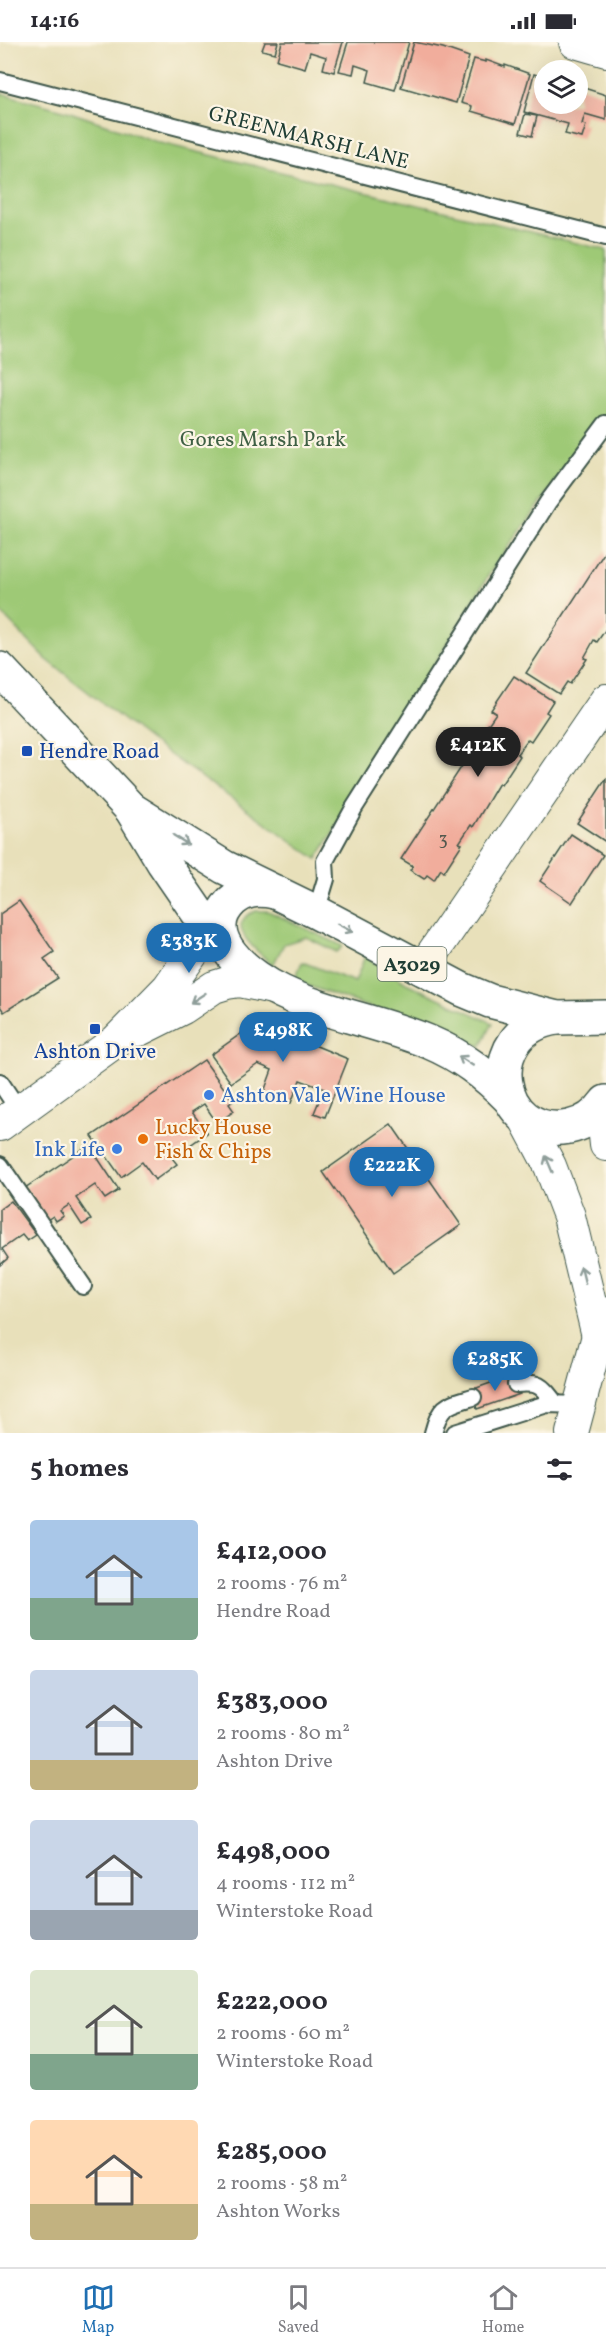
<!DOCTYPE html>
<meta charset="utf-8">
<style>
:root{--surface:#fff;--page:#f2f2f3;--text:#2b2b33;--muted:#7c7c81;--line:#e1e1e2;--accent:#1f6fb2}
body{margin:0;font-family:Vollkorn,serif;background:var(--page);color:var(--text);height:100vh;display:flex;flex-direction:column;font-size:22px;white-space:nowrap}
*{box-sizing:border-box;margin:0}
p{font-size:20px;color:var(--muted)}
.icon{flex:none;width:33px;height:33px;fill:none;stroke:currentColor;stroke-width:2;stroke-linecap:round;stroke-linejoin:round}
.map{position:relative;height:1391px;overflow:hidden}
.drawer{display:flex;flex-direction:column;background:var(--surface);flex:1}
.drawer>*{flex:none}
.fabs{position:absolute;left:534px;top:18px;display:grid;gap:12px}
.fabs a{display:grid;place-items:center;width:54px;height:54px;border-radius:50%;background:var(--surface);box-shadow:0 6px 24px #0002;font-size:30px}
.price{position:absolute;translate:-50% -51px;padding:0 14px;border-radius:21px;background:var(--accent);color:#fff;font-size:20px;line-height:39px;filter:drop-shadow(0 2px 3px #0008)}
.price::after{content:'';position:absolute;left:50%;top:36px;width:18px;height:14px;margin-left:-9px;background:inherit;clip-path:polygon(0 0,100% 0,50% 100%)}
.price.on{background:#222;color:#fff}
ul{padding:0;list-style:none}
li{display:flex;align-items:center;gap:18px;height:150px;padding:0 30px}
li span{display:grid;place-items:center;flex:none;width:168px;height:120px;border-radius:6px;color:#555}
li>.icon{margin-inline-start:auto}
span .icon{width:72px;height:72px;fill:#fffc;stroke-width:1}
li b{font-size:26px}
h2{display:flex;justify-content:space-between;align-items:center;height:72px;padding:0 30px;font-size:26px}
.status{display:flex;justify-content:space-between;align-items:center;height:42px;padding:0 30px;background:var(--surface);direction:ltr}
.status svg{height:16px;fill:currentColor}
.menu{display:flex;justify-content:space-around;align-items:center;height:84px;border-top:2px solid var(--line);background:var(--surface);font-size:16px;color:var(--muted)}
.menu a{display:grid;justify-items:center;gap:3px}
.menu .on{color:var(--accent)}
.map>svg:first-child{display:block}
</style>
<div class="status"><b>14:16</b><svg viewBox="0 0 49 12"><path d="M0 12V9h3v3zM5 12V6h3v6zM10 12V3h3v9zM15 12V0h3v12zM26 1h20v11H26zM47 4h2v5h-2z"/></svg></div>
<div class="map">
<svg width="606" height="1391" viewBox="0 0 606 1391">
<rect width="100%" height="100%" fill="#fcf5e5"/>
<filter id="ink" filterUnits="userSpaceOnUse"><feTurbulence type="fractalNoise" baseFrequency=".0167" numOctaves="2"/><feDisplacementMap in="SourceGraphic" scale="12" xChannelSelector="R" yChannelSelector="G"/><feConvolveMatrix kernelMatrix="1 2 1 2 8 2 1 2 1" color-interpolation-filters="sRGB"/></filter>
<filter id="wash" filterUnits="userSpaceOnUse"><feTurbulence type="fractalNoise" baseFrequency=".008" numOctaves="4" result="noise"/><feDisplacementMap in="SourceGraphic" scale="24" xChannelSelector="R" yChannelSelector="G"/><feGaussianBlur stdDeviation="1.35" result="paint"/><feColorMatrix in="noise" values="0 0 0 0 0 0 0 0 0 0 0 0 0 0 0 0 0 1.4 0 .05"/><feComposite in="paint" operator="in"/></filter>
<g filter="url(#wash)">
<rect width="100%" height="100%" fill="#e8e0ba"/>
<g fill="#9ec976" stroke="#5e8355" stroke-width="1.5">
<path d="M0,51L67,69L160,101L606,208V372L491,529L317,817L149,698L46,617L0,570Z"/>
<path d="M256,869H268L343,904L337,910L306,895L284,902L273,923C259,911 220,882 256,869Z"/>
<path d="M365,914L406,941L493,981L481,1004L294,939L302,920L355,940Z"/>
</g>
<g id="blocks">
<g fill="#f1ad9c">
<path d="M265,0H278L275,11L262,8Z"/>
<path d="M282,0H343L334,30L323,27L326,15L310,10L305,26L277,18Z"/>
<path d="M348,0H409L395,48L367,40L370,28L355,23L353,32L339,29Z"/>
<path d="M414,0L443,6L469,15L456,61L401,45Z"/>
<path d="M474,17L486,20V18L505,25V23L530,32L515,82L471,69L472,64L461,61Z"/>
<path d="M534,32L544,35V62H578V44L606,53V78L585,72L582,82L586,83L582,96L565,92L568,82L524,70Z"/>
<path d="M525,72L537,74L532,94L520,91Z"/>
<path d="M606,508V587L597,600L594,598L584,616L587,617L570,642L567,640L559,652L526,631Z"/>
<path d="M514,634L553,659L546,670L549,672L531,699L528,697L517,712L520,714L501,743L499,741L473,785L471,783L459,801L462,802L444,830L441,827L434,838L427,833L424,837L410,828L413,824L401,817L468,715L461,710L470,697L476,700L496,671L491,668Z"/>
<path d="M606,737V800L577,781Z"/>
<path d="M571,792L603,813L572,861L540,839Z"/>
<path d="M19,859L54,910L44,917L58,936L4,970L0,964V872Z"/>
<path d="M263,982L348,1017L325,1075L314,1071L324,1047L300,1038L291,1061L264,1050L272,1028L258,1022L231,1041L211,1013L249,986Z"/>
<path d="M204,1018L233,1059L229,1062L234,1069L217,1081L204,1062L192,1070L207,1091L172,1116L177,1122L155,1138L142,1120L121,1135L92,1094Z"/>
<path d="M391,1082L461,1183L393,1231L323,1130Z"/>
<path d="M89,1103L119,1148L105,1157L95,1143L76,1156L91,1178L82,1183L69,1163L60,1169L64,1174L56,1179L53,1174L47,1178L25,1146Z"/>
<path d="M11,1159L36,1193L27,1199L22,1193L2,1207L8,1216L0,1223V1167Z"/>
<path d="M513,1333L520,1352L477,1367L471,1348Z"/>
</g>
</g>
</g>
<g filter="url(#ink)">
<use href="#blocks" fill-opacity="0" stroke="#3d5548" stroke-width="1.5"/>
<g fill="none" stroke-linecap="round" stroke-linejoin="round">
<defs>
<g id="lane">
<path d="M0,39L606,195"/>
<path d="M316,870L326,837L325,819L354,766L548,460L606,382"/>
<path d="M0,1040L20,1070"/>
<path d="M0,1123L83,1244"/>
<path d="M516,1342C539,1340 541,1343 555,1361"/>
<path d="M433,1391C440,1363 447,1363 473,1355"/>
<path d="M455,1391L547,1362L579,1363"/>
</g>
<g id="street">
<path d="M575,0L606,9"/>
<path d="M422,927L606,658"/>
<path d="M139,988L183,966L214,945L227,941L240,939L273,946"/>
<path d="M602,1065L606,1103"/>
<path d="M523,1073L550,1124L569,1174L597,1290"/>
<path d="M0,1083L116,999L168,946L199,902L219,890"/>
<path d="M572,1391L604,1271"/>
</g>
<g id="highway">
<path d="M0,627L131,767L163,820L198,871L219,886"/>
<path d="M131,767L224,825L316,870L461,947L490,959L557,976L606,975"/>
<path d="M275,850C258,847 245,847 232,859C195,895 252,936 282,950C328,972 381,980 429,1000C462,1014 485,1032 510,1057"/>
<path d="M557,976C477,987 496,1099 569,1085C584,1082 597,1073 606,1060"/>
</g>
</defs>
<use href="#lane" stroke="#3d5548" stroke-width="20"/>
<use href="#street" stroke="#3d5548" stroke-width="34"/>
<use href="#highway" stroke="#3d5548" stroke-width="36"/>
<use href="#lane" stroke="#fff" stroke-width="16"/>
<use href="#street" stroke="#fff" stroke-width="32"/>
<use href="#highway" stroke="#fff" stroke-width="33"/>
</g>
<defs><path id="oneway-shaft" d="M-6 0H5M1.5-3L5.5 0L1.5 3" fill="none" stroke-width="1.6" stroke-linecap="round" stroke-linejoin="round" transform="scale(1.5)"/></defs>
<g stroke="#8f9e9a">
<use href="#oneway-shaft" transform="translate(181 798) rotate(32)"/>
<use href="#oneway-shaft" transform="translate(345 886) rotate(28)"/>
<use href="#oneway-shaft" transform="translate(198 956) rotate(147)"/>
<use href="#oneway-shaft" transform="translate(466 1019) rotate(-147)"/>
<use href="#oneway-shaft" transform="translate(549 1122) rotate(-113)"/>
<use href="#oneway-shaft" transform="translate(583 1233) rotate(-104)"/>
</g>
</g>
<g fill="#1a4fb4" stroke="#fcf5e5" stroke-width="2">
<rect x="21" y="703" width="12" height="12" rx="3"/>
<rect x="89" y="981" width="12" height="12" rx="3"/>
</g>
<g fill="#3f7fe0" stroke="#fcf5e5" stroke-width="2">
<circle cx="209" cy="1053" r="6"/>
<circle cx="117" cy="1107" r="6"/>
</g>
<circle fill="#e8710a" stroke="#fcf5e5" stroke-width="2" cx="143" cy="1097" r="6"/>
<g text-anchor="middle" stroke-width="4.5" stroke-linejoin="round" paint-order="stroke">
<g font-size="18" fill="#54594e">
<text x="443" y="803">3</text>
</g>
<rect fill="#fcf5e5" stroke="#617469" stroke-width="1.5" x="377.5" y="905" width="69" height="34" rx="4.5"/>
<g font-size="20" font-weight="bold" fill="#1f3d34">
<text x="412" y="929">A3029</text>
</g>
<g font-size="21" fill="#1f3d34" stroke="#fcf5e5">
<text transform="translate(309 95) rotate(14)" y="7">GREENMARSH LANE</text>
</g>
<g font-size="21" fill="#3f6044" stroke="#fcf5e5">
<text x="263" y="404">Gores Marsh Park</text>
</g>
<g font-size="21" fill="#164399" stroke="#fcf5e5" text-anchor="start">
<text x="39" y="716">Hendre Road</text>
<text x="95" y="1016" text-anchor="middle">Ashton Drive</text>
</g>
<g font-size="21" fill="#366cbe" stroke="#fcf5e5" text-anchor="start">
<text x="221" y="1060">Ashton Vale Wine House</text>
<text x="105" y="1114" text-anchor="end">Ink Life</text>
</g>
<g font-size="21" fill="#c56008" stroke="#fcf5e5" text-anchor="start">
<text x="155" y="1092">Lucky House<tspan x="155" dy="24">Fish &amp; Chips</tspan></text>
</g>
</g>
</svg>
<div class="fabs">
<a><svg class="icon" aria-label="layers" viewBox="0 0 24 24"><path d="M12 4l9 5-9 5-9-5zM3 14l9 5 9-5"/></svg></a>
</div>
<b class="price on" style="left:478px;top:736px">£412K</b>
<b class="price" style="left:189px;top:932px">£383K</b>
<b class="price" style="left:283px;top:1021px">£498K</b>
<b class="price" style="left:392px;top:1156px">£222K</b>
<b class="price" style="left:495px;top:1350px">£285K</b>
</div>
<section class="drawer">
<h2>5 homes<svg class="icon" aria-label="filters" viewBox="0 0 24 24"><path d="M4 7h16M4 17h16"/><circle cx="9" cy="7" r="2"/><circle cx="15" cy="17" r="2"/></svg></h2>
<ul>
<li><span style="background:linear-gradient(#a9c7e8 65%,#7fa58c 0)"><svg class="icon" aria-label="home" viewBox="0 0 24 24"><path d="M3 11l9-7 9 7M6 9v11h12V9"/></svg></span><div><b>£412,000</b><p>2 rooms · 76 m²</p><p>Hendre Road</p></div></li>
<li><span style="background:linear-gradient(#c9d6e8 75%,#c2b280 0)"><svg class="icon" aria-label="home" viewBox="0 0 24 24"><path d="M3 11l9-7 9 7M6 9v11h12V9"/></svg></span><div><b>£383,000</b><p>2 rooms · 80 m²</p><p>Ashton Drive</p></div></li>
<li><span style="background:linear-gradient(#c9d6e8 75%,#9aa5b1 0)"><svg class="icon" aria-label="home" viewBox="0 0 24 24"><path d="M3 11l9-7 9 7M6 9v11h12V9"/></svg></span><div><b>£498,000</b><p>4 rooms · 112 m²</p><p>Winterstoke Road</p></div></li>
<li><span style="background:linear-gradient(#dfe7d0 70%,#7fa58c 0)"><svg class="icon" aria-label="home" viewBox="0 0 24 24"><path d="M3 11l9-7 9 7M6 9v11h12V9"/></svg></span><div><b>£222,000</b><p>2 rooms · 60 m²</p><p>Winterstoke Road</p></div></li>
<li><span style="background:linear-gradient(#ffd9b3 70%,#c2b280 0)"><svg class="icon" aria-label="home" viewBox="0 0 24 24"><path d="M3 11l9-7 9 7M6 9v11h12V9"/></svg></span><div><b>£285,000</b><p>2 rooms · 58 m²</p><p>Ashton Works</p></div></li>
</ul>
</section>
<nav class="menu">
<a class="on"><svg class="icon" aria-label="map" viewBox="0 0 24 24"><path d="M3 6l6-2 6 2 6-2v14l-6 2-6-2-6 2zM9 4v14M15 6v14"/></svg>Map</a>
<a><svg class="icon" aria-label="saved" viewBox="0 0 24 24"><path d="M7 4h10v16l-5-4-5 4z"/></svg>Saved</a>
<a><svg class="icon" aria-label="home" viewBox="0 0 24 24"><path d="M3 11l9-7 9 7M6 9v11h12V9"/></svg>Home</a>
</nav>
